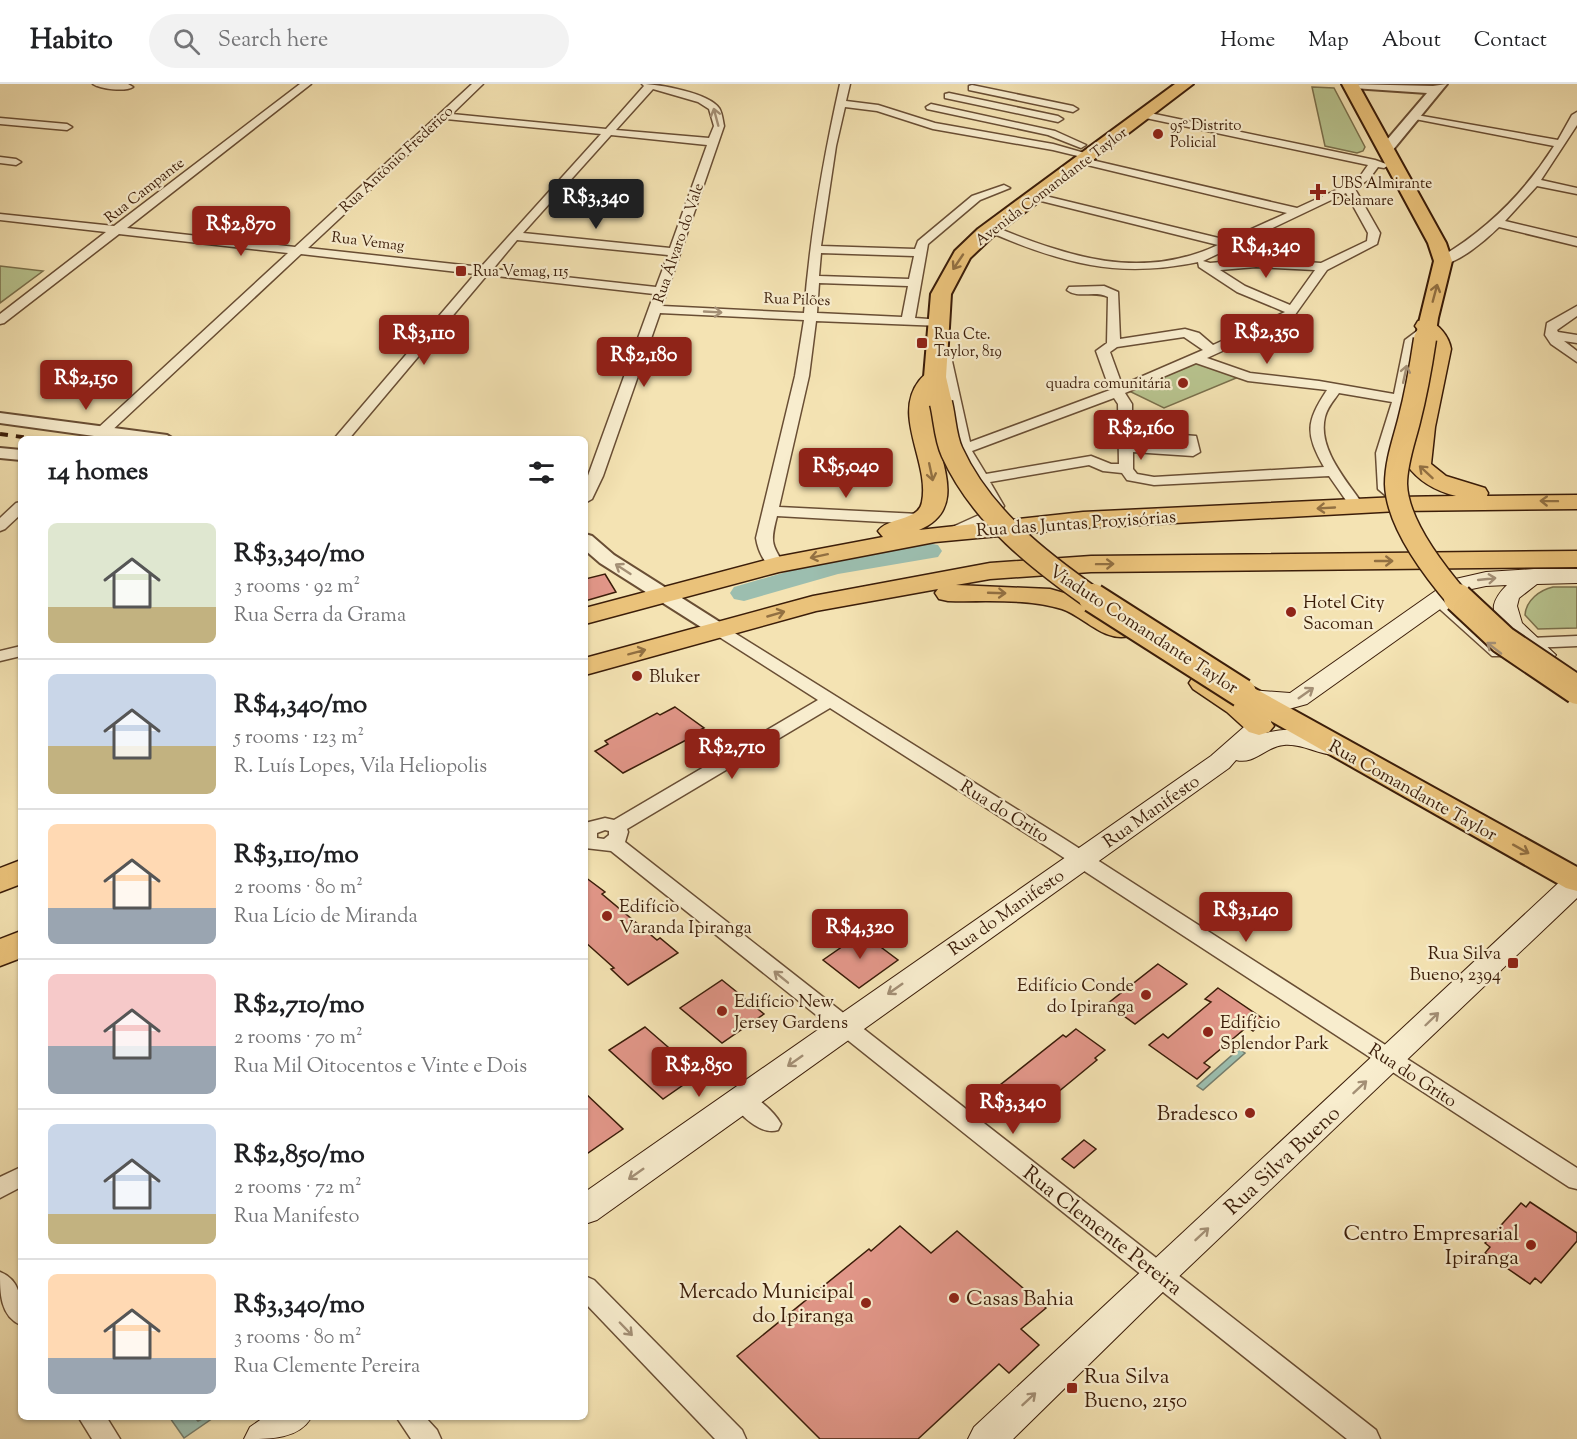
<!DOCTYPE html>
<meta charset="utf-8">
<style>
:root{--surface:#fff;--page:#f2f2f2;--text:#202124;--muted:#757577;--line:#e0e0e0;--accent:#8f2418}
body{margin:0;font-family:"Sorts Mill Goudy",serif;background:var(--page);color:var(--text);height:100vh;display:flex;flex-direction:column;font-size:22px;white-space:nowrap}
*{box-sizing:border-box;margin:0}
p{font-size:20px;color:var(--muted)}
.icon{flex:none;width:33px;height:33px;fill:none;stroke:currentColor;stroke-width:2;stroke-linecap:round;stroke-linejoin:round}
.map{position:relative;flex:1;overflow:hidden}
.details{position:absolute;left:18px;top:352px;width:570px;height:984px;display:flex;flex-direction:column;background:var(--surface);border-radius:9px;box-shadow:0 2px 4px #0004}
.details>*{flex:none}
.price{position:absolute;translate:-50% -51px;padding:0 14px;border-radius:6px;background:var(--accent);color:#fff;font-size:20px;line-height:39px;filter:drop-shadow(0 2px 3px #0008)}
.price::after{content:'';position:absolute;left:50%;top:36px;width:18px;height:14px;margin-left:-9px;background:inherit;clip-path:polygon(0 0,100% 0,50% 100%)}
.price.current{background:#222;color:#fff}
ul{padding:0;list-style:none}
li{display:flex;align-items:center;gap:18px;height:150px;padding:0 30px}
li+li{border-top:2px solid var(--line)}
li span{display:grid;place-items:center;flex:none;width:168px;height:120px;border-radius:9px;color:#555}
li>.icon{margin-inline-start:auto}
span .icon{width:72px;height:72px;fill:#fffc;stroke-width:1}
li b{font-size:26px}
h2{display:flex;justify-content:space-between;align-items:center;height:72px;padding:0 30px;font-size:26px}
header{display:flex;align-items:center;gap:36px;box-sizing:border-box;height:84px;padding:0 30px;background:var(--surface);border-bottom:2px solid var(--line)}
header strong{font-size:28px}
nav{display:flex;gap:33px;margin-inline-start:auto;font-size:21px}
.search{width:420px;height:54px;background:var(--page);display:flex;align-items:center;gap:15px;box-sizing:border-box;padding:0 21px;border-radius:33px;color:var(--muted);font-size:22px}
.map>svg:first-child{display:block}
</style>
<header>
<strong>Habito</strong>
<div class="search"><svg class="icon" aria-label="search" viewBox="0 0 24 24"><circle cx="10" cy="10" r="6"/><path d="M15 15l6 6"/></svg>Search here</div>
<nav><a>Home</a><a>Map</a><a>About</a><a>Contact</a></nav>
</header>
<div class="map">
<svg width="1577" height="1355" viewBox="0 0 1577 1355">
<rect width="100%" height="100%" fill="#f4e3b3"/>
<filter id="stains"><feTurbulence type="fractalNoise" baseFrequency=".00333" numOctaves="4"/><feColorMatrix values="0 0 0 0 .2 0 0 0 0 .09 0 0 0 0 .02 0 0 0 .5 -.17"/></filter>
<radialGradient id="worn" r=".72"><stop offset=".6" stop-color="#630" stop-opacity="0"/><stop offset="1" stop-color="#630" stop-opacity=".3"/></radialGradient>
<g fill="#b8c48f" stroke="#7a704c" stroke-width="1.5">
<path d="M1312,3L1334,4L1365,63L1363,67L1357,69L1325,62Z"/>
<path d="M0,182L43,187L0,219Z"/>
<path d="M1195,274L1241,292L1164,324L1127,306Z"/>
<path d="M1553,503H1577V544L1538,545L1525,531C1526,516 1540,506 1553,503Z"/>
</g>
<g fill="#9cbeaf" stroke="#757e6d" stroke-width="1.5">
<path d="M1239,965L1245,969L1203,1006L1197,1002Z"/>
<path d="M170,1334H195L198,1337L204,1334H213L184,1354Z"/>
</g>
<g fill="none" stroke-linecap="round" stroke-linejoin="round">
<path fill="#9cbeaf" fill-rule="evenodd" d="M928,459L938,461L942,467L938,473L838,490L744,517L734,515L730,509L734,503L834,474Z"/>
</g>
<g fill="#e19688" stroke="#3b1d09" stroke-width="1.5">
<path d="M605,490L616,508L585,517V495Z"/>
<path d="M675,623L704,644L690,651L692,653L623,689L595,667L608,660L605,657L657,629L660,631Z"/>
<path d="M585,793L605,808L602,810L657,856L660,854L678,869L628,901L611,885L614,884L585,858Z"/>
<path d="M862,849L898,876L859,904L823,876Z"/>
<path d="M1158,880L1187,900L1135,940L1107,920Z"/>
<path d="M722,896L764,930L722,959L680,924Z"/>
<path d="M1218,904L1265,936L1253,947L1247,943L1235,953L1204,979L1210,983L1197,995L1149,961L1163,950L1168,954L1211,918L1205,915Z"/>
<path d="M645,943L699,990L663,1015L609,966Z"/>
<path d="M1076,945L1105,966L1095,974L1097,976L1035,1027L1033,1025L1022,1034L992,1012L1003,1003L1000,1001L1063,951L1066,953Z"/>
<path d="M585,1009L623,1045L585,1071Z"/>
<path d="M1084,1056L1096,1065L1074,1084L1062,1075Z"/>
<path d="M1530,1118L1577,1149V1157L1541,1199L1535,1194L1530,1200L1485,1169L1490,1163L1485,1159L1521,1119L1526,1123Z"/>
<path d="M900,1142L931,1169L957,1147L1046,1224L1021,1245L1039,1261L1009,1289L999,1280L918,1355H820L737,1272L869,1165L871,1167Z"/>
</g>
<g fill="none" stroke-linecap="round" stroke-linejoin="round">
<defs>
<g id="minor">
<path d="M93,0H128L133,3C125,8 101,5 93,0Z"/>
<path d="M300,0H311L127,144L295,163L472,0H483L452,30L606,45L644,2L642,0C659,0 709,9 719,24C722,28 723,37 724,42L662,222L804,229C810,151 823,76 840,0H850L846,17L878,21L935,39L1053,60L1095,72L1090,75L1053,66L933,45L877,27L845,23L836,62L821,162L915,165L918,157L972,112L1004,101L1010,104L980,116L928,160L915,234L942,236L944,239L942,242L816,237L809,292L779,423L919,430L927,435L919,440L777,432C771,456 770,460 785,481L777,486C764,482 758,466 756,454L795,292L804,236L660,229L603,392L592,415L585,419V400L654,210L487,191L348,356H333L475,190L301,170L108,350H98L96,347L98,344L288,169L119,150L4,239L0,240V230L106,148L0,136V130L114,142ZM653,5L698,18L709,25L714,42L709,54L616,46ZM446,35L601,50L481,183L308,164ZM611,51L707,61L670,164L523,149ZM517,156L668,171L656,203L493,185ZM821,169L914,172L909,195L819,192ZM819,199L908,202L902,233L817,229Z"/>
<path d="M972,1L1073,22L1078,25L1073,28L969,6V2Z"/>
<path d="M949,9L1058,32L1063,35L1058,38L945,14V10Z"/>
<path d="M931,20L1055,47L1086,61L1081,64L1048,51L927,25L926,23Z"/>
<path d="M1145,28L1375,76L1389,81L1384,84L1378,83L1369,95L1355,105L1380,149L1377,160L1327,186L1292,235L1207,274L1250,289L1319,297L1394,310L1405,256L1421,244H1431L1432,247L1417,258L1407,315L1390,369L1392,403L1410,419L1408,422H1398L1378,405L1376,369L1392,318L1339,309C1334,316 1327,324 1325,333C1317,365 1348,398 1364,422L1362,425H1352L1329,392L1154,401L1127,396L1122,389L1103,387L1089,381L990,398L1004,422C993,437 976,443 958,451L953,453L945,448L948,445L979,431L989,421L957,365L933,263L935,260H945L950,268L970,358L1110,306L1096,267L1107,259L1108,213C1095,206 1078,215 1067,206L1069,203L1104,202L1118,208L1120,255L1185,245L1199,249L1213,261L1285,228L1237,208L1199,183L1198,178C1116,195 1062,179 987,147V143H995C1069,173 1141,197 1218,161L1029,114L1027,112L1033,109L1227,156L1287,129L1083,80L1078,77L1083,74L1297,124L1345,102L1361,91L1368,81L1141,33L1140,31ZM1346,109L1368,149L1367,157L1321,179L1256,175L1210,179L1203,177ZM1256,183L1315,186L1290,221L1245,202L1220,186ZM1184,253L1203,266L1122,301L1110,268L1117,263ZM1196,279L1248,297L1327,306C1306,338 1305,349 1324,383L1154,393L1137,390L1133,385V368L1193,372L1200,368L1196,352L1132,347V320L1125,309ZM1114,314L1118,320L1119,380H1111L1091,372L986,390L972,367ZM1133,356L1185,359V363L1133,359Z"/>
<path d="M1577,28V41L1541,96L1577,104V110L1537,102L1505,137L1577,154V162L1499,143C1488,154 1455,183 1439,180V174C1487,146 1524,109 1554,62L1415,35L1410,32L1411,30L1558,56L1572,31Z"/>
<path d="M0,34L67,40L72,43L67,46L0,40Z"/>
<path d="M0,73L16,75L21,78L16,81L0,79Z"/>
<path d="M1577,222V232L1557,246L1558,248L1577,251V259L1564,257L1577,267V278L1551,260L1545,251L1547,239Z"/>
<path d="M21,418V430L5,445L0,447V434L16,419Z"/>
<path d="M1438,510L1444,512L1504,564L1506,568L1504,572H1492L1432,518L1430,515L1432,512Z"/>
<path d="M719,541L725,543L1063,754L1577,1084V1105L1569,1103L1049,764L830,624L627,745L628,748L625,758L1376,1346L1380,1355H1347L611,767L585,764V739L605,734L614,736L818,616L713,549L711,546L713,543ZM605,746L609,747V751L604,755L597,754V749Z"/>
<path d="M1577,552V562L1530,564L1522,559L1530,554Z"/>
<path d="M21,562V572L0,577V567Z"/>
<path d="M741,1006C755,1011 774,1027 781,1040L778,1046C761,1052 738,1030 730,1015L733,1009Z"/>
<path d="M21,1083V1103L0,1114V1093Z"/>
<path d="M0,1188C23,1197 21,1220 21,1241C0,1232 0,1209 0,1188Z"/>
<path d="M585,1192L594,1196L742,1346L746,1355H715L585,1219Z"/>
<path d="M79,1334H107L120,1355H92Z"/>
<path d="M397,1334H426L437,1346L441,1355H411Z"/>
</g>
<g id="tertiary">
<path d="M1347,0L1433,2L1447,0L1392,67L1387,68L1380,64L1427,9L1353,4Z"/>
<path d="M0,329L167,351L175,356H123L0,339Z"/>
<path d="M0,364L21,366V376L0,374Z"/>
<path d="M585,450L592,452L614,471L726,542L729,546L726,550L719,552L712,550L600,479L585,466Z"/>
</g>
<g id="secondary">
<path d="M1534,485H1577V499L1537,500L1519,514L1517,522L1522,539L1556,571L1552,576C1547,577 1544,578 1539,577C1523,572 1491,539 1494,521C1496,513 1501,507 1507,501L1486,502L1467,506L1307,620L1285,626L1267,624L1271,638L1266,649C1293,641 1317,650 1344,658L1348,664L1344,670C1324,675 1305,659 1284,661C1266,662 1255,681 1236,676L1229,684L597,1136L585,1140V1108L1211,672L1244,643L1245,629L1238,614L1241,609L1250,606L1290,609L1451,496L1486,488Z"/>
<path d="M1577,788V814L1171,1200L1013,1355H968L974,1343L1567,791Z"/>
<path d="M263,1334H311C298,1355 272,1355 244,1355L250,1343Z"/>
</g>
<g id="primary">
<path d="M1175,0H1193L992,153L970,174L951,210L946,293L952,319L949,324L941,325L933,324L924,293L931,210L955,167L978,145Z"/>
<path d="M1342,0H1358L1446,159L1452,177L1438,234L1435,255L1432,259H1418L1415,255L1434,177L1428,159Z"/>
<path d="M1242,601L1252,603L1577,783V807L1566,804L1232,615L1228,609L1232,603Z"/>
</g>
<g id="trunk">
<path d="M1426,236C1438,239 1449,252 1451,265L1435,343L1431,380L1446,392L1485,404L1488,409L1487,412L1577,411V425L1398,427L1083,444L935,458L779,488L585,540V524L777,473L883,453L878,447C888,433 919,437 922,418C930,379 892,332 919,297C926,288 932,286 943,288L946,293C942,299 935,304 933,312C924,357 979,421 919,446L1083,428L1398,413L1456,412C1436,407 1419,398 1407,381L1411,343L1429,265L1428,258L1415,242L1418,237Z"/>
<path d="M1577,467V483L1091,488L990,495L956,501L1050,505L1085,515L1129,540L1133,546L1129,552C1103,558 1085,533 1062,525C1027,514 985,518 948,517L939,515L935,509L938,505L816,527L585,591V574L813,512L990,479L1091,472Z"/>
<path d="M1203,590C1225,596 1261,623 1274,642L1269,648L1259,651L1249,648L1227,628L1193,605L1189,599L1193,593Z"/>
<path d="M21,776V800L0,808V784Z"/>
<path d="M21,847V874L0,882V855Z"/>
</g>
</defs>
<use href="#minor" stroke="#694e34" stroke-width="3"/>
<use href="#tertiary" stroke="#694e34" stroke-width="4"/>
<use href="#secondary" stroke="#3b1d09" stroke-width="2"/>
<use href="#primary" stroke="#3b1d09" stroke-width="4"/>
<use href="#trunk" stroke="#3b1d09" stroke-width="3"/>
<use href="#minor" fill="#f8edce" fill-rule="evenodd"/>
<use href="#tertiary" fill="#f8edce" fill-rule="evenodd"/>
<use href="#secondary" fill="#f8edce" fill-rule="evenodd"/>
<use href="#primary" fill="#eac27a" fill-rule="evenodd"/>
<use href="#trunk" fill="#eac27a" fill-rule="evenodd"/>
<path stroke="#3b1d09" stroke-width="4" stroke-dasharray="8 8" stroke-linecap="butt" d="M0,350L45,356"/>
<defs>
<g id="primary-bridge-far1">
<path d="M1425,255C1421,282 1416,310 1409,337C1404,357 1396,378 1396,400C1397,439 1434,487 1459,516"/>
<path d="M941,319C945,335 945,353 952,368C981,432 1039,477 1095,516"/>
</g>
<g id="primary-bridge">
<path d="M1093,514L1242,609"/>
<path d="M1458,514L1503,556L1577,606"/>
</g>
</defs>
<use href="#primary-bridge-far1" stroke="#3b1d09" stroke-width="25" stroke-linecap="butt"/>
<use href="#primary-bridge" stroke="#3b1d09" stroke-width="32" stroke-linecap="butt"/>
<use href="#primary-bridge-far1" stroke="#eac27a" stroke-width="22"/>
<use href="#primary-bridge" stroke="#eac27a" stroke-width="28"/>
</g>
<defs><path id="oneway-shaft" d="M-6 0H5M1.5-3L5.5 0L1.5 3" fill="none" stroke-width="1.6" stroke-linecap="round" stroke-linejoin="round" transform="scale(1.5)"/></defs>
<g stroke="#a38f75">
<use href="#oneway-shaft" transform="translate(716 33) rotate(-105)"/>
<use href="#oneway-shaft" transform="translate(713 228) rotate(3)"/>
<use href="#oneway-shaft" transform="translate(1405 290) rotate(-78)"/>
<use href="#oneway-shaft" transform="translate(623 485) rotate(-147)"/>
<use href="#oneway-shaft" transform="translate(1487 495) rotate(-6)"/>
<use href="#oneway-shaft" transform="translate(1494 564) rotate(-142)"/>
<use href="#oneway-shaft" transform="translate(1306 609) rotate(-35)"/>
<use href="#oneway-shaft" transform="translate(781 893) rotate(-141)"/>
<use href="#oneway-shaft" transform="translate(895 905) rotate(145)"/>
<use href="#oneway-shaft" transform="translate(1432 935) rotate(-44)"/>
<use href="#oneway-shaft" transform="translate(795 977) rotate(145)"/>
<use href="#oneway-shaft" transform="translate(1360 1003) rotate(-43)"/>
<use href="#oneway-shaft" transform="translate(636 1090) rotate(145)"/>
<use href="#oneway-shaft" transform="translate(1202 1150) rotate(-43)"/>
<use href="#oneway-shaft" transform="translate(626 1245) rotate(46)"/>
<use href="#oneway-shaft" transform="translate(1029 1315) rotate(-43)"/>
</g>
<g stroke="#927042">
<use href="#oneway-shaft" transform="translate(958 178) rotate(124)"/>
<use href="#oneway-shaft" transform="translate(1435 209) rotate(-75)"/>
<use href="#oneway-shaft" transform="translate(931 388) rotate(78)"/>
<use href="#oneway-shaft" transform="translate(1426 388) rotate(-137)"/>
<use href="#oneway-shaft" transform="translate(1549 417) rotate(-179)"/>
<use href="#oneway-shaft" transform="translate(1326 424) rotate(177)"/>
<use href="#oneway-shaft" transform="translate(819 472) rotate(168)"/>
<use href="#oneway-shaft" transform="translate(1384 477)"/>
<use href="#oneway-shaft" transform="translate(1105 480) rotate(-1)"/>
<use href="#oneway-shaft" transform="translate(997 509) rotate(2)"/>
<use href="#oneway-shaft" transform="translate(776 530) rotate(-16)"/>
<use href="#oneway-shaft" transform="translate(637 568) rotate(-15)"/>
<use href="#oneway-shaft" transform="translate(1521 765) rotate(29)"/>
</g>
<g fill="#8f2418" stroke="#f8edce" stroke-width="2">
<circle cx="1158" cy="50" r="6"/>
<path d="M1315 99h6v6h6v6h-6v6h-6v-6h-6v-6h6z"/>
<rect x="455" y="181" width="12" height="12" rx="3"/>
<rect x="916" y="253" width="12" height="12" rx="3"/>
<circle cx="1183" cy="299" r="6"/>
<circle cx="1291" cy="528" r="6"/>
<circle cx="637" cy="592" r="6"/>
<circle cx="607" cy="832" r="6"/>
<rect x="1507" y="873" width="12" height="12" rx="3"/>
<circle cx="1146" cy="911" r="6"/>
<circle cx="722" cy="927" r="6"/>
<circle cx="1208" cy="948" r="6"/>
<circle cx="1250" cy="1029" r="6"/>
<circle cx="1531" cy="1161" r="6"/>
<circle cx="954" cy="1214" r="6"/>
<circle cx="866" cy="1219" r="6"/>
<rect x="1066" y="1298" width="12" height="12" rx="3"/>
</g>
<g text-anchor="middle" stroke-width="4.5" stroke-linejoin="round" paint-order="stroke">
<g font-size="15" fill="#3b1d09" stroke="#f8edce" text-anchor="start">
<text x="1170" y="46">95º Distrito<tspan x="1170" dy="17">Policial</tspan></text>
<text x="1332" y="104">UBS Almirante<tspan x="1332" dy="17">Delamare</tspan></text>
<text x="473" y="192">Rua Vemag, 115</text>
<text x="934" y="255">Rua Cte.<tspan x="934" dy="17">Taylor, 819</tspan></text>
<text x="1171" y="304" text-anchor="end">quadra comunitária</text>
</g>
<g font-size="15" fill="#3b1d09" stroke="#f8edce">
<text transform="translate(396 75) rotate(-43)" y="5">Rua Antônio Frederico</text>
<text transform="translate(1051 102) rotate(-37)" y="5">Avenida Comandante Taylor</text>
<text transform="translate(144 106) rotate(-38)" y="5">Rua Campante</text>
<text transform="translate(368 157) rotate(7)" y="5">Rua Vemag</text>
<text transform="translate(678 159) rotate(-71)" y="5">Rua Álvaro do Vale</text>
<text transform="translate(797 215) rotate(2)" y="5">Rua Pilões</text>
</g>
<g font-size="18" fill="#3b1d09" stroke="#f8edce">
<text transform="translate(1076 439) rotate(-4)" y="6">Rua das Juntas Provisórias</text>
<text transform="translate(1144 545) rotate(33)" y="6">Viaduto Comandante Taylor</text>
<text transform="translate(1413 706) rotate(29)" y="6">Rua Comandante Taylor</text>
<text transform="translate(1005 727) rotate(32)" y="6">Rua do Grito</text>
<text transform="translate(1151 727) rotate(-35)" y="6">Rua Manifesto</text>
<text transform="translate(1006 828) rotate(-35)" y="6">Rua do Manifesto</text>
<text transform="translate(1413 991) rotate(33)" y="6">Rua do Grito</text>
</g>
<g font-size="18" fill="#3b1d09" stroke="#f8edce" text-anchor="start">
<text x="1303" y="524">Hotel City<tspan x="1303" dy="21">Sacoman</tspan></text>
<text x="649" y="598">Bluker</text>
<text x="619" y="828">Edifício<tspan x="619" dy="21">Varanda Ipiranga</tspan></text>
<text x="1501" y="875" text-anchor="end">Rua Silva<tspan x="1501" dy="21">Bueno, 2394</tspan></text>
<text x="1134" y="907" text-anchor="end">Edifício Conde<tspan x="1134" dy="21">do Ipiranga</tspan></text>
<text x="734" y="923">Edifício New<tspan x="734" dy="21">Jersey Gardens</tspan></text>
<text x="1220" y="944">Edifício<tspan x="1220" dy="21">Splendor Park</tspan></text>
</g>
<g font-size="21" fill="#3b1d09" stroke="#f8edce" text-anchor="end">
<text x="1238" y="1036">Bradesco</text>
<text x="1519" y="1156">Centro Empresarial<tspan x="1519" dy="24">Ipiranga</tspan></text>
<text x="854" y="1214">Mercado Municipal<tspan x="854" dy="24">do Ipiranga</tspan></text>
<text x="966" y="1221" text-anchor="start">Casas Bahia</text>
<text x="1084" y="1299" text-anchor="start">Rua Silva<tspan x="1084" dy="24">Bueno, 2150</tspan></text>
</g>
<g font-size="21" fill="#3b1d09" stroke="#f8edce">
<text transform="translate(1282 1076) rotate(-43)" y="7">Rua Silva Bueno</text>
<text transform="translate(1103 1146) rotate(38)" y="7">Rua Clemente Pereira</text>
</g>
</g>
<rect width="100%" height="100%" filter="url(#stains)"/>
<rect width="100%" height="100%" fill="url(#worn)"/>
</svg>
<b class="price current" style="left:596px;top:146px">R$3,340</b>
<b class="price" style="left:241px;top:173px">R$2,870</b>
<b class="price" style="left:1266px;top:195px">R$4,340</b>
<b class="price" style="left:1267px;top:281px">R$2,350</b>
<b class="price" style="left:424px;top:282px">R$3,110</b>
<b class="price" style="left:644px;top:304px">R$2,180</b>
<b class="price" style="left:86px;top:327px">R$2,150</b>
<b class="price" style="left:1141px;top:377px">R$2,160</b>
<b class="price" style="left:846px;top:415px">R$5,040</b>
<b class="price" style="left:732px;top:696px">R$2,710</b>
<b class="price" style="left:1246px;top:859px">R$3,140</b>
<b class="price" style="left:860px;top:876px">R$4,320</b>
<b class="price" style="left:699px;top:1014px">R$2,850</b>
<b class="price" style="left:1013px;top:1051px">R$3,340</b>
<section class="details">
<h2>14 homes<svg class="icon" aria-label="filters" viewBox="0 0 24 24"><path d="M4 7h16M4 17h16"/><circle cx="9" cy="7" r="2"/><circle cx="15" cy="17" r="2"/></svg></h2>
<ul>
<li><span style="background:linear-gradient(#dfe7d0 70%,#c2b280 0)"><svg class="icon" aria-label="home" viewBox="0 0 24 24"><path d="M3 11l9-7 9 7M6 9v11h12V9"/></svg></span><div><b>R$3,340/mo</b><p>3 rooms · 92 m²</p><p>Rua Serra da Grama</p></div></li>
<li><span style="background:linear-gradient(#c9d6e8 60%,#c2b280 0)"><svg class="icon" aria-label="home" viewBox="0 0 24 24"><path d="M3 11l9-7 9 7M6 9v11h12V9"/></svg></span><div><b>R$4,340/mo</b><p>5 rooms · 123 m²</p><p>R. Luís Lopes, Vila Heliopolis</p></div></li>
<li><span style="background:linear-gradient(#ffd9b3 70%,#9aa5b1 0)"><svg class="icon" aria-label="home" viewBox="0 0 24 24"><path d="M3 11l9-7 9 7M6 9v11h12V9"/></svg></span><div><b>R$3,110/mo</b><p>2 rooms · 80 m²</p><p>Rua Lício de Miranda</p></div></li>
<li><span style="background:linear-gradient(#f6c9c9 60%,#9aa5b1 0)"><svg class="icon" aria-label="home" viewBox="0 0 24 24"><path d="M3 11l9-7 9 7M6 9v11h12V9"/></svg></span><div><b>R$2,710/mo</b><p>2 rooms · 70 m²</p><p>Rua Mil Oitocentos e Vinte e Dois</p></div></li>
<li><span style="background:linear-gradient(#c9d6e8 75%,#c2b280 0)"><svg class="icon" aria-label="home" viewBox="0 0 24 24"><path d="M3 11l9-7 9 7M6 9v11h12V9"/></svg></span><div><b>R$2,850/mo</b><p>2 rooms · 72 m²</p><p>Rua Manifesto</p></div></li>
<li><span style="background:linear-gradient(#ffd9b3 70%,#9aa5b1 0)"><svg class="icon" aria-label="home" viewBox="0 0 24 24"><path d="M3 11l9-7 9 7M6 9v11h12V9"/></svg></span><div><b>R$3,340/mo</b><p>3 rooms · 80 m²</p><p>Rua Clemente Pereira</p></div></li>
</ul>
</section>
</div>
